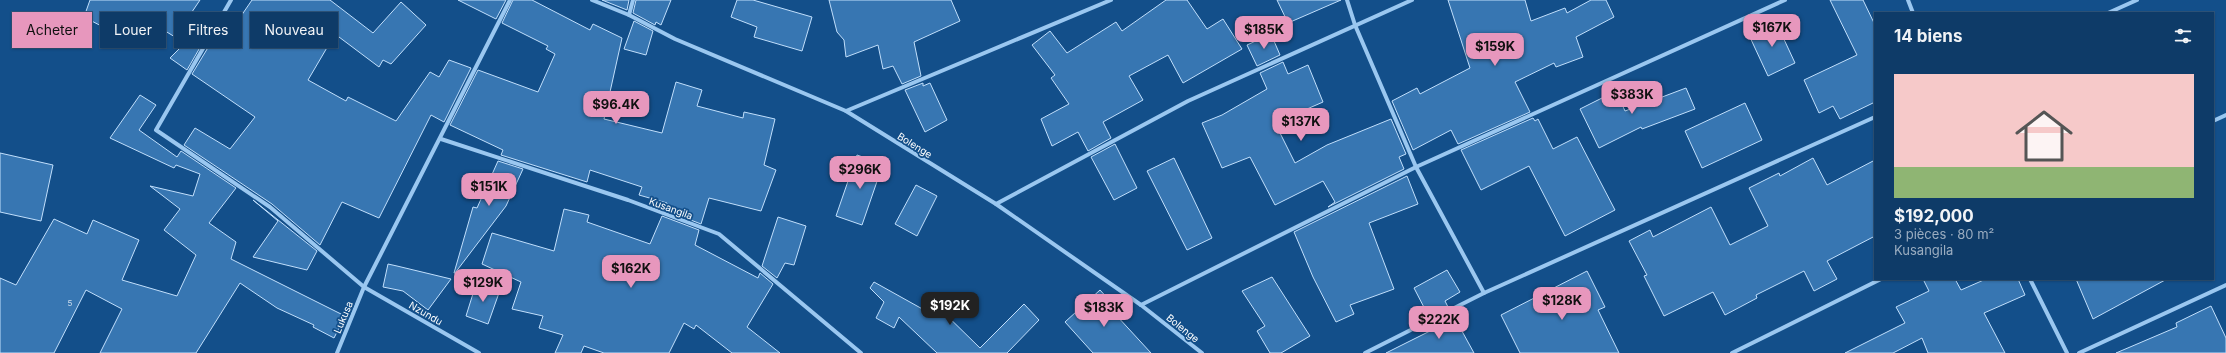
<!DOCTYPE html>
<html lang="fr">
<meta charset="utf-8">
<style>
:root{--surface:#0e3b68;--page:#1c4671;--text:#f1f3f6;--muted:#9badc0;--line:#2e557c;--accent:#e797bd}
body{margin:0;font-family:Inter,sans-serif;background:var(--page);color:var(--text);height:100vh;display:flex;flex-direction:column;font-size:15px;white-space:nowrap}
*{box-sizing:border-box;margin:0}
p{font-size:13px;color:var(--muted)}
.icon{flex:none;width:22px;height:22px;fill:none;stroke:currentColor;stroke-width:2;stroke-linecap:round;stroke-linejoin:round}
.map{position:relative;flex:1;overflow:hidden}
.sheet{position:absolute;left:1874px;top:12px;width:340px;height:268px;display:flex;flex-direction:column;background:var(--surface);border-radius:0px;box-shadow:0 1px 3px #0004,0 0 0 1px var(--line)}
.sheet>*{flex:none}
.top-card{position:absolute;left:12px;top:12px;width:380px;height:36px;display:flex;gap:8px}
.price{position:absolute;translate:-50% -34px;padding:0 9px;border-radius:8px;background:var(--accent);color:#111;font-size:13px;line-height:26px;filter:drop-shadow(0 1px 2px #0008)}
.price::after{content:'';position:absolute;left:50%;top:24px;width:12px;height:9px;margin-left:-6px;background:inherit;clip-path:polygon(0 0,100% 0,50% 100%)}
.price.active{background:#222;color:#fff}
ul{padding:0;list-style:none}
li{display:grid;align-content:center;gap:8px;height:212px;padding:0 20px}
li+li{border-top:1px solid var(--line)}
li span{display:grid;place-items:center;height:124px;border-radius:0px;color:#555}
li>.icon{margin-inline-start:auto}
span .icon{width:72px;height:72px;fill:#fffc;stroke-width:1}
li b{font-size:17px}
h2{display:flex;justify-content:space-between;align-items:center;height:48px;padding:0 20px;font-size:17px}
.pill{padding:0 14px;border-radius:0px;background:var(--surface);box-shadow:0 1px 3px #0004,0 0 0 1px var(--line);font-size:14px;line-height:36px}
.pill.active{background:var(--accent);color:#111}
.map>svg:first-child{display:block}
</style>
<div class="map">
<svg width="2226" height="353" viewBox="0 0 2226 353">
<rect width="100%" height="100%" fill="#134f8a"/>
<g fill="#3776b2" stroke="#c1dffc">
<path d="M90,0H200L175,37L144,18L132,42L84,17Z"/>
<path d="M252,0H330L373,33L401,2L426,25L391,64L383,60L379,67L335,34L308,80L346,101L348,97L396,121L430,72L439,77L449,60L471,68L444,122L431,115L379,218L342,202L320,245L272,204L184,145L195,128L230,149L255,117L192,74L212,41L218,44L226,33L228,35Z"/>
<path d="M458,0H506L496,19Z"/>
<path d="M513,0H532L590,30L593,24L622,38L604,119L662,133L676,82L702,90L697,106L743,118L744,112L775,119L764,165L776,170L761,211L709,198L701,224L665,210L667,203L639,195L642,187L590,170L587,182L501,155L503,150L450,125L478,70L538,92L555,54L546,49L548,46L502,23Z"/>
<path d="M602,0H629L627,10Z"/>
<path d="M636,0H671L661,25L656,22L655,25L633,13Z"/>
<path d="M737,0H753L812,17L802,51L754,37L757,27L731,17Z"/>
<path d="M829,0H951L960,21L914,42L921,76L902,84L893,66L883,69L878,45L846,57L844,40L837,32Z"/>
<path d="M1166,0H1187L1207,29L1223,19L1242,49L1183,83L1168,55L1129,76L1143,100L1103,122L1111,138L1088,151L1078,132L1052,146L1041,119L1069,104L1051,78L1055,75L1032,45L1050,31L1067,53L1116,22L1122,31Z"/>
<path d="M1277,0H1341L1288,23Z"/>
<path d="M1448,0H1525L1531,21L1565,8L1567,13L1591,0H1606L1614,17L1576,37L1583,57L1556,67L1554,63L1515,82L1530,112L1458,144L1451,130L1413,150L1392,101L1417,88L1420,94L1470,68Z"/>
<path d="M1830,0H1863L1875,25V102L1840,119L1833,106L1819,113L1804,80L1857,55Z"/>
<path d="M1775,20L1795,63L1768,76L1748,33Z"/>
<path d="M634,21L653,31L646,55L624,49Z"/>
<path d="M197,31L206,37L187,70L170,58Z"/>
<path d="M1271,34L1280,55L1257,66L1247,45Z"/>
<path d="M1283,62L1288,74L1308,65L1323,102L1275,123L1295,163L1327,145L1391,119L1406,154L1399,157L1404,169L1328,207L1335,202L1323,181L1275,205L1250,157L1222,168L1202,123L1222,115L1267,89L1260,73Z"/>
<path d="M923,83V86L930,83L947,120L925,132L905,90Z"/>
<path d="M1686,88L1695,109L1642,129L1641,127L1599,148L1580,109L1616,91L1625,111Z"/>
<path d="M140,95L156,105L139,130L177,157L181,151L236,188L209,223L236,242L231,259L345,316L334,338L313,327L314,325L277,308L240,283L196,353H100L122,309L86,290L54,353H0V278L16,285L54,219L87,234L93,220L139,240L122,280L177,296L196,255L164,230L180,209L150,186L193,196L200,174L176,165L174,168L110,138Z"/>
<path d="M1745,103L1762,140L1702,168L1685,131Z"/>
<path d="M1533,118L1535,121L1538,119L1553,149L1577,137L1615,210L1565,236L1529,166L1481,190L1461,150Z"/>
<path d="M1115,144L1137,188L1114,200L1091,157Z"/>
<path d="M0,153L53,165L41,221L0,212Z"/>
<path d="M857,155L883,164L862,225L836,216Z"/>
<path d="M1174,158L1212,238L1187,250L1147,171Z"/>
<path d="M1813,158L1827,185L1875,160V236L1827,261L1837,279L1814,291L1804,271L1756,295L1757,298L1725,315L1713,292L1664,316L1644,276L1647,275L1629,241L1650,230L1653,237L1711,207L1730,245L1768,226L1749,188L1779,173L1780,176Z"/>
<path d="M498,161L523,169L506,206L455,273H454L473,207L477,208Z"/>
<path d="M1407,176L1418,204L1369,223L1394,289L1350,305L1354,314L1336,322L1313,277L1294,232Z"/>
<path d="M916,185L937,196L917,236L895,224Z"/>
<path d="M253,200L317,251L307,270L253,257L278,221Z"/>
<path d="M564,209L589,215L587,222L650,244L662,216L699,230L695,245L758,278L760,273L773,284L747,327L780,353H732L696,325L694,329L684,323L669,353H604L584,346L581,353H555L563,335L539,328L543,316L512,309L521,282L482,264L492,233L554,251Z"/>
<path d="M778,217L806,226L794,265L785,263L777,278L762,266Z"/>
<path d="M388,264L397,266L451,279L428,310L403,291L383,287Z"/>
<path d="M1447,270L1460,292L1445,301L1448,307L1429,317L1414,288Z"/>
<path d="M1587,271L1605,307L1598,310L1619,353H1520L1501,315Z"/>
<path d="M1272,277L1310,336L1281,353H1270L1257,331L1265,326L1242,291Z"/>
<path d="M1923,279H1955L1961,290L1986,279H2018L2025,295L1984,313L2005,353H1928L1922,338L1893,353H1845L1905,323L1896,307L1929,291Z"/>
<path d="M2076,279H2167L2093,319Z"/>
<path d="M874,282L926,311L934,303L980,348L1024,304L1039,320L1007,353H937L899,317L894,328L876,318L884,302L870,288Z"/>
<path d="M476,284L500,290L488,324L466,316Z"/>
<path d="M1100,290L1119,311L1116,315L1151,353H1093L1065,322Z"/>
<path d="M2211,306L2226,338V353H2116L2177,327L2176,323Z"/>
<path d="M1452,313L1474,353H1386L1436,328L1433,323Z"/>
</g>
<g fill="none" stroke-linecap="round" stroke-linejoin="round">
<g stroke="#9ac7f0" stroke-width="4">
<path d="M231,0L156,130L270,207L364,287L479,353"/>
<path d="M592,0L629,15L675,39L846,111L996,204L1141,305L1202,353"/>
<path d="M1347,0L1355,25L1416,167L1484,293"/>
<path d="M1908,0L1913,13"/>
<path d="M2108,13L2137,0"/>
<path d="M629,15L633,0"/>
<path d="M846,111L1111,0"/>
<path d="M2213,121L2226,115"/>
<path d="M441,139L628,200L719,234L861,353"/>
<path d="M996,204L1188,101L1412,0"/>
<path d="M2030,279L2067,353"/>
<path d="M1141,305L1416,167L1785,0"/>
<path d="M337,353L364,287L510,0"/>
<path d="M1365,353L1484,293L1875,117"/>
<path d="M1732,353L1881,279"/>
<path d="M2079,353L2226,285"/>
</g>
</g>
<g text-anchor="middle" stroke-width="3.5" stroke-linejoin="round" paint-order="stroke">
<g font-size="8" fill="#cdddec">
<text x="70" y="306">5</text>
</g>
<g font-size="10" fill="#fff" stroke="#134f8a">
<text transform="translate(915 145) rotate(32)" y="4">Bolenge</text>
<text transform="translate(671 208) rotate(20)" y="4">Kusangila</text>
<text transform="translate(426 313) rotate(30)" y="4">Nzundu</text>
<text transform="translate(343 317) rotate(-67)" y="4">Lukusa</text>
<text transform="translate(1183 328) rotate(39)" y="4">Bolenge</text>
</g>
</g>
</svg>
<b class="price" style="left:1772px;top:48px">$167K</b>
<b class="price" style="left:1264px;top:50px">$185K</b>
<b class="price" style="left:1495px;top:67px">$159K</b>
<b class="price" style="left:1632px;top:115px">$383K</b>
<b class="price" style="left:616px;top:125px">$96.4K</b>
<b class="price" style="left:1301px;top:142px">$137K</b>
<b class="price" style="left:860px;top:190px">$296K</b>
<b class="price" style="left:489px;top:207px">$151K</b>
<b class="price" style="left:631px;top:289px">$162K</b>
<b class="price" style="left:483px;top:303px">$129K</b>
<b class="price" style="left:1562px;top:321px">$128K</b>
<b class="price active" style="left:950px;top:326px">$192K</b>
<b class="price" style="left:1104px;top:328px">$183K</b>
<b class="price" style="left:1439px;top:340px">$222K</b>
<div class="top-card">
<a class="pill active">Acheter</a>
<a class="pill">Louer</a>
<a class="pill">Filtres</a>
<a class="pill">Nouveau</a>
</div>
<section class="sheet">
<h2>14 biens<svg class="icon" aria-label="filters" viewBox="0 0 24 24"><path d="M4 7h16M4 17h16"/><circle cx="9" cy="7" r="2"/><circle cx="15" cy="17" r="2"/></svg></h2>
<ul>
<li><span style="background:linear-gradient(#f6c9c9 75%,#8fb573 0)"><svg class="icon" aria-label="home" viewBox="0 0 24 24"><path d="M3 11l9-7 9 7M6 9v11h12V9"/></svg></span><div><b>$192,000</b><p>3 pièces · 80 m²</p><p>Kusangila</p></div></li>
</ul>
</section>
</div>
